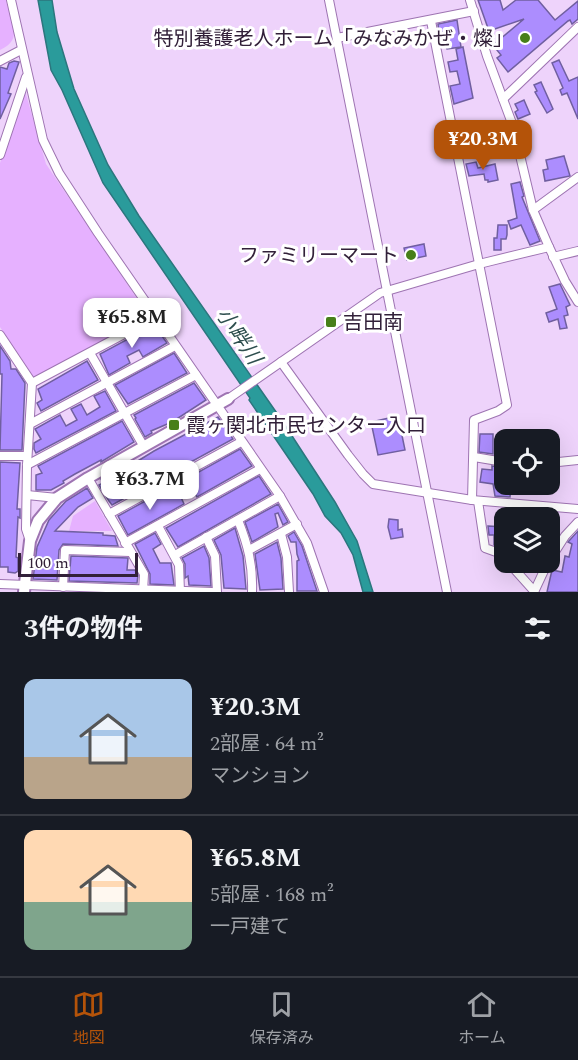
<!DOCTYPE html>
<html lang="ja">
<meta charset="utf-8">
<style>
:root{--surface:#171b24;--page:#242831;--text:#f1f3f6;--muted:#9ea1a6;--line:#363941;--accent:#b45309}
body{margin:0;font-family:Spectral,"Noto Sans JP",serif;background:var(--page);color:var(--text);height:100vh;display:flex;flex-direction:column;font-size:22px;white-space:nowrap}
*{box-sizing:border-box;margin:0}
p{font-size:20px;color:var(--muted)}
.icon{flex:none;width:33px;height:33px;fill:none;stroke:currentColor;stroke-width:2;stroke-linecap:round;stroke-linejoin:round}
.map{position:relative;height:592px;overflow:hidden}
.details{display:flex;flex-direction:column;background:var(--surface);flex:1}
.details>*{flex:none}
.tools{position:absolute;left:494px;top:429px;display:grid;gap:12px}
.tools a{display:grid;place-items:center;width:66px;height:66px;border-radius:12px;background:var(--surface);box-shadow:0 6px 24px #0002;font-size:30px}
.scale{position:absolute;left:18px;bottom:15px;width:120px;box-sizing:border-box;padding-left:6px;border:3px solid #322039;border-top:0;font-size:16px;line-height:21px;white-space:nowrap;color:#322039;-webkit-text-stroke:4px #fff;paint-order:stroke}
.price{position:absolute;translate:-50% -51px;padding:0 14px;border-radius:12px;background:#fff;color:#222;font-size:20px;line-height:39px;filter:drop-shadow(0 2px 3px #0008)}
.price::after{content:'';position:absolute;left:50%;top:36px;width:18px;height:14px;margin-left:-9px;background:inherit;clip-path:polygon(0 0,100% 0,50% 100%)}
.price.active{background:var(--accent);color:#fff}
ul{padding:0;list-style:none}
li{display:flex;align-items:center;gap:18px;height:150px;padding:0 24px}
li+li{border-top:2px solid var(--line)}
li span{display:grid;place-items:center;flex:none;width:168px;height:120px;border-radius:12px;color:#555}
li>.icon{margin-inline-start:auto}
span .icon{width:72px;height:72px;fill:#fffc;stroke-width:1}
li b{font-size:26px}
h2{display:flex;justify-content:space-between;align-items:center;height:72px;padding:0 24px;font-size:26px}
.tab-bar{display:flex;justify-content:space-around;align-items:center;height:84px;border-top:2px solid var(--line);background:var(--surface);font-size:16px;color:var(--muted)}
.tab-bar a{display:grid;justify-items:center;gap:3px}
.tab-bar .active{color:var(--accent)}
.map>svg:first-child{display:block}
</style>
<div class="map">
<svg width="578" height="592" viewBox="0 0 578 592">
<rect width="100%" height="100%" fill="#eed3fb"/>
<g fill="#e6b1ff">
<path d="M0,0H6C10,21 25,39 0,50Z"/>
<path d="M24,87L46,164L148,315L35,379L0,327V163Z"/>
<path d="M95,501L112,531H69L73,516Z"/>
</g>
<path fill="#2a9b9b" stroke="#2c767e" stroke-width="1.5" d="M38,0H52L57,32L74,89L108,165L139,216L281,419L335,502L357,541L373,592H363L353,555L341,533L325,516L313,494L249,400L250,398L103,183L62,90L51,70Z"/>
<g fill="#ac8dfe" stroke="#705fa0" stroke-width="1.5">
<path d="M478,0H500L503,10L516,0H538L555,20L578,1V19L572,24L570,20L568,21L508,72L497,58L501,55L493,45L524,19L489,31Z"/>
<path d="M457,20L461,47L447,49L443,32L439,33L438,24Z"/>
<path d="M463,47L473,98L454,104L450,86L460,84L457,71L450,72L448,62L458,60L456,49Z"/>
<path d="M559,60L569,81L578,77V119L567,93L562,95L560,90L563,88L552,63Z"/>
<path d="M14,61L19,62L8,93L11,94L0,119V67L7,69L9,63Z"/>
<path d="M541,82L553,109L547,113L535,92L537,91L534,85Z"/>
<path d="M524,100L530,114L518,119L515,112L518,110L515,104Z"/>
<path d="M564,156L570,176L545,181L543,170L548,169L546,160Z"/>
<path d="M476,162L478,168L495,164L498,180L488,182V180H485L484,174L469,176L466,164Z"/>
<path d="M520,182L524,196L522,197L540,241L530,245L521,225L511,229L508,221L517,218L511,184Z"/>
<path d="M498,225H507V235L506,239H501V250H494V238H497Z"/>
<path d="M424,244L426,256L407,260L404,248Z"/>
<path d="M560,284L570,305L566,307L568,315L564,316L567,328L560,329L558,319L549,322L546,313L557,309L549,287Z"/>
<path d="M154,325L167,343L143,357L139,350L127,356L130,363L109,375L100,354Z"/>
<path d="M0,346L10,361L11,369H16L25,383L22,450H0L2,374H0Z"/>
<path d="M174,353L187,373L128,404L115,385Z"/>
<path d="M87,361L98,380L41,411L37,403L42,400L38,389Z"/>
<path d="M194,383L206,400L172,422L151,431L152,433L145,437L135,419L136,418L134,415Z"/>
<path d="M105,391L116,411L36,453L34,449V443L41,439L35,429L60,415L66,426L77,420L71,409L81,404L87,415L100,407L94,396Z"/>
<path d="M398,416L405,450L378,455L371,422Z"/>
<path d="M218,417L233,439L112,505L109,501L99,485L103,483L101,479L120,472L154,451Z"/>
<path d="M122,421L134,442L101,462V460L75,474L63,481L64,483L51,490H36V475L42,473L38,466Z"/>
<path d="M480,434H493V454L479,452Z"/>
<path d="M240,449L252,466L197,497L191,488L189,489L186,479Z"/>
<path d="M0,462L20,463L17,509H20V518L18,517L16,557L18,558V571L15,573L8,572V567H0Z"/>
<path d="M492,466L504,468V484H511L510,497L495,496L493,484L480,482L482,469L492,470Z"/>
<path d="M259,476L271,494L178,547L166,528Z"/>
<path d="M171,487L177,497L180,495L184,504L128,535L118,516Z"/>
<path d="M87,488L93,498L78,507L55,531L103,533V535L115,536L118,546L63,544L59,550L57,580L33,579L37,547L49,520L66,501Z"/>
<path d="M278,504L288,522L283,525L278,513L275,514L278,527L252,542L245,522Z"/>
<path d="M389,519L398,520V530L402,529L403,537L391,539L388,527Z"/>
<path d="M488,526L504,527V547L494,545V535H489Z"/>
<path d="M235,528L243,556L246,589L224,588L221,555L214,540Z"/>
<path d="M578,531V592H547L552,570L562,572L565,556L569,557L572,544L568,542Z"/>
<path d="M294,532L302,546L317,591H297V561L299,560L297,554L296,542H291L288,536Z"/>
<path d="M155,533L161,544L153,549L160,563H171L174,585L150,584V574L135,544Z"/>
<path d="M277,542L281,558L283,589L260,590L255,554Z"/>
<path d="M204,546L209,558L211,586L189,585L188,576L185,578V564L182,558Z"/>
<path d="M71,556L128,558L127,570H135L138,575L137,583L69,581Z"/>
</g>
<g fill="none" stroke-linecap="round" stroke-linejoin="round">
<defs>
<g id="street">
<path d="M11,0L43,140L59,173L98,233L280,496L307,543L324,592"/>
<path d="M329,0L447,592"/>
<path d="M431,21L507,405L498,411L474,420L472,500"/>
<path d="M337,38L474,11"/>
<path d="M0,61L21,50"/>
<path d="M503,99L578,27"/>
<path d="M0,155L26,77"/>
<path d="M533,210L578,177"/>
<path d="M549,247L565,281L578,302"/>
<path d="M553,257L578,251"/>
<path d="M0,335L32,383L27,465L26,529L30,541"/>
<path d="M90,353L144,447"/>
<path d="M281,362L348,455L363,474L373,484L472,500L578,509"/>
<path d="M32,383L156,317"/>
<path d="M228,399L380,293L479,264L549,247L533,210L513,126L487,56L470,0"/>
<path d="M30,424L175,346"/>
<path d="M0,456H27"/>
<path d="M474,457L504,462"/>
<path d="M549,463L578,460"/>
<path d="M27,465L196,375"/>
<path d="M88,478L144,574L143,592"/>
<path d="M27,495L57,498"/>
<path d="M478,501L485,548L499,553L504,559"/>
<path d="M109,514L241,442"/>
<path d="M238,520C248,545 253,565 252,592"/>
<path d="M158,526L179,565L180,592"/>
<path d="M281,534L287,557L289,592"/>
<path d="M206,537L215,556L217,592"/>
<path d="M125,543L260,469"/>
<path d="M249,550L297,524"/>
<path d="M175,555L280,496"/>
<path d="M549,561L565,536L578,522"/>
<path d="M508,562L534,591"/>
<path d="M0,584L212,592"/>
<path d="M63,587L65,550L130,552"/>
<path d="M534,592L548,562"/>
</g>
<path id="secondary" d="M24,592L30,541L38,521L57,498L88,478L228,399"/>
</defs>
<use href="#street" stroke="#9e74b2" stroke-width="10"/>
<use href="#secondary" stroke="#9e74b2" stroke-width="14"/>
<use href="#street" stroke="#fff" stroke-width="8"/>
<use href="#secondary" stroke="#fff" stroke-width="10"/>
</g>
<g fill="#477f19" stroke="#fff" stroke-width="2">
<circle cx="525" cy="38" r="6"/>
<circle cx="411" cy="255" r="6"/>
<rect x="325" y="316" width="12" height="12" rx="3"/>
<rect x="168" y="419" width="12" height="12" rx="3"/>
</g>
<g text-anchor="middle" stroke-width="6" stroke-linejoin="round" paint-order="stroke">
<g font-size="20" fill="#322039" stroke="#fff" text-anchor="end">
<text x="513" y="45">特別養護老人ホーム「みなみかぜ・燦」</text>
<text x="399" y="262">ファミリーマート</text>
<text x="343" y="329" text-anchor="start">吉田南</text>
<text x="186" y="432" text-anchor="start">霞ヶ関北市民センター入口</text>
</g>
<g font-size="21" font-style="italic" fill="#2e4e4e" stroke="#fff">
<text transform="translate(239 336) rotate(56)" y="7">小畔川</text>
</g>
</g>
</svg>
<div class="tools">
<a><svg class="icon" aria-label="locate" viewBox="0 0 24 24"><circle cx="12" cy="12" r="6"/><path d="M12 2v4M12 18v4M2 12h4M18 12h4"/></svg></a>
<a><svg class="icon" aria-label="layers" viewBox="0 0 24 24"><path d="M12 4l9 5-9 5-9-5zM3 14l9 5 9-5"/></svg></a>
</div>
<div class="scale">100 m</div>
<b class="price active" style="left:483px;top:171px">¥20.3M</b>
<b class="price" style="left:132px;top:349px">¥65.8M</b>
<b class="price" style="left:150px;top:511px">¥63.7M</b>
</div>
<section class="details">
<h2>3件の物件<svg class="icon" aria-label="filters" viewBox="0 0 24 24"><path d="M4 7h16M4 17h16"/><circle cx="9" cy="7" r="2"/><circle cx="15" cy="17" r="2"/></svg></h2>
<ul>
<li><span style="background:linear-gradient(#a9c7e8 65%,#b9a48a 0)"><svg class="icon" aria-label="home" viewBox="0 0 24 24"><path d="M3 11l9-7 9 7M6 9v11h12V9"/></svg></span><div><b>¥20.3M</b><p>2部屋 · 64 m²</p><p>マンション</p></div></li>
<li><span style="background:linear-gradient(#ffd9b3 60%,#7fa58c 0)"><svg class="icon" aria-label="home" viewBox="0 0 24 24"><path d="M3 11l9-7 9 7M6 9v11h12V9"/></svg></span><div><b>¥65.8M</b><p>5部屋 · 168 m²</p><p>一戸建て</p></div></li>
</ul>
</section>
<nav class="tab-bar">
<a class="active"><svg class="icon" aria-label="map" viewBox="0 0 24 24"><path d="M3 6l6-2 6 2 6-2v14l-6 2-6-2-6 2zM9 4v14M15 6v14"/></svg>地図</a>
<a><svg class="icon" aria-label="saved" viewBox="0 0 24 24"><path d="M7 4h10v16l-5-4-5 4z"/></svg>保存済み</a>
<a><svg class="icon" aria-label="home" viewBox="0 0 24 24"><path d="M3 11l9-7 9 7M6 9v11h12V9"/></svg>ホーム</a>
</nav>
